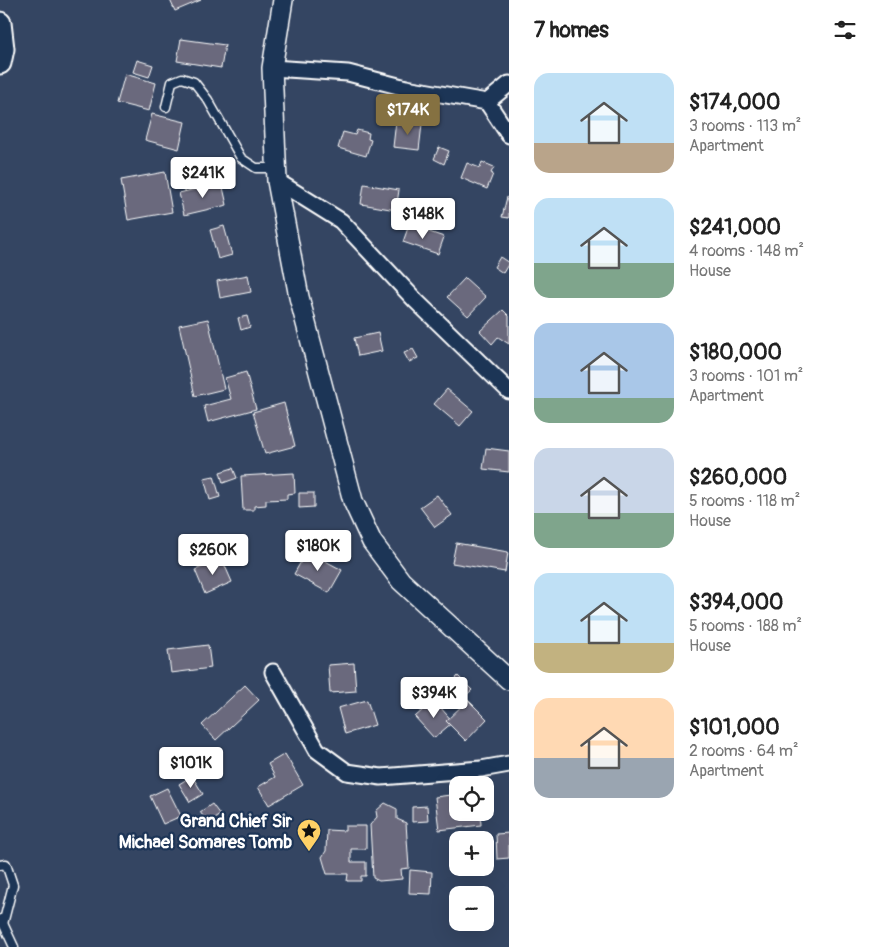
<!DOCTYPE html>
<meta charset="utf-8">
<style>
:root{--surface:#fff;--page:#f6f6f6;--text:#222;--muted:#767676;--accent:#857141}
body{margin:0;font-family:Pangolin,sans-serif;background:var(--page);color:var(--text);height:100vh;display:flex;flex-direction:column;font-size:19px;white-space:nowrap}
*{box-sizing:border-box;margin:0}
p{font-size:16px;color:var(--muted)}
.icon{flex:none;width:28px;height:28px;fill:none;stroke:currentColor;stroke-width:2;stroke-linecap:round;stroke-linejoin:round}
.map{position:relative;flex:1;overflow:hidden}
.side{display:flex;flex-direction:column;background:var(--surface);width:375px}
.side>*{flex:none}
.tools{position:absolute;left:449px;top:776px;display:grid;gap:10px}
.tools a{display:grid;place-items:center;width:45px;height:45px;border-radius:10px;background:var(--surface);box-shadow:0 5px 20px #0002;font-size:25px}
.price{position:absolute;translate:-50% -42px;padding:0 11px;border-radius:5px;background:#fff;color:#222;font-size:16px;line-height:32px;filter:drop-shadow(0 1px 2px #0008)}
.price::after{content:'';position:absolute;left:50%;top:30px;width:15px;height:11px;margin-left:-8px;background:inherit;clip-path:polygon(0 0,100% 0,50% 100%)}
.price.selected{background:var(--accent);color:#fff}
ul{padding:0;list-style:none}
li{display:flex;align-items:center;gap:15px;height:125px;padding:0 25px}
li span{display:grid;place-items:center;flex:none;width:140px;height:100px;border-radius:15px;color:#555}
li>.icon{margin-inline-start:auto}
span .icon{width:60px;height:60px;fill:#fffc;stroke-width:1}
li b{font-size:21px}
h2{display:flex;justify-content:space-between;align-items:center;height:60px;padding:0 25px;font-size:21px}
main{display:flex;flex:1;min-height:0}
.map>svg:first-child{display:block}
</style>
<main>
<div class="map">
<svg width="509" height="947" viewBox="0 0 509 947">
<rect width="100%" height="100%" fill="#344562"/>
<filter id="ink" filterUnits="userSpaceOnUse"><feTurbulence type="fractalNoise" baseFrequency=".02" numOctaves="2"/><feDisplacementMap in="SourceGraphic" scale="10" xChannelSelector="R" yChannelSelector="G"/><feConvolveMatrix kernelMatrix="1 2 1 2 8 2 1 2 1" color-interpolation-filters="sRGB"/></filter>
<g filter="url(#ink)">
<g fill="#6a697d" stroke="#fff">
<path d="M170,0H201L175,11Z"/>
<path d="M181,39L225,45L221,68L177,61Z"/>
<path d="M137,60L153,65L149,77L133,72Z"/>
<path d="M125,74L156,83L149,111L117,103Z"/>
<path d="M152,114L185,122L179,149L145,140Z"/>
<path d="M396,121L422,124L419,150L393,147Z"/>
<path d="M357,130L369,133L368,139L371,140L366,156L338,148L343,132L355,135Z"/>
<path d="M439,147L449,151L444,164L434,159Z"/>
<path d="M482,162L494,167L491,173L493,174L487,189L461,178L467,163L480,168Z"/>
<path d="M194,167L195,175L181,178L179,171Z"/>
<path d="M165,172L172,212L128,220L121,180Z"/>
<path d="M222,183L227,205L184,215L179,193Z"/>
<path d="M364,184L399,190L396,210L361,204Z"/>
<path d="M507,197H509V218L502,217Z"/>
<path d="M430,210H443V221L430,222Z"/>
<path d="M409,225L444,237L438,254L403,242Z"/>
<path d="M224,226L232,255L218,259L210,230Z"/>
<path d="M500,257L509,263L503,273L494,267Z"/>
<path d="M248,275L251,292L220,298L217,281Z"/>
<path d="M465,278L486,297L468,316L447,297Z"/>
<path d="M503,310L509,316V344L498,337L492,344L480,331Z"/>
<path d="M247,316L250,327L241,330L238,318Z"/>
<path d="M208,319L224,389L195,396L179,325Z"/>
<path d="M378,333L382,351L358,356L354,338Z"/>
<path d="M413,349L418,358L409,362L404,353Z"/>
<path d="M246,372L256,409L208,422L204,406L231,399L225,378Z"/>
<path d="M447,389L473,411L460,426L434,404Z"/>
<path d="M284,403L295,446L265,454L253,412Z"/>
<path d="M486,448L509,451V472L483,469Z"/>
<path d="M233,468L237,478L223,483L220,472Z"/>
<path d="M294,473L295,493L287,494V499L266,500V505L254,506V510H243L241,476Z"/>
<path d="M214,476L220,497L210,500L204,478Z"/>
<path d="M299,493H314V507L299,508Z"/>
<path d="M437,495L452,515L435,527L420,507Z"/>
<path d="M456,543L508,552L505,572L452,563Z"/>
<path d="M307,551L342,570L329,593L294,574Z"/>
<path d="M222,559L232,582L205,594L195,570Z"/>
<path d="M208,645L211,668L171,673L168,650Z"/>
<path d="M354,663L356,691L330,693L328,665Z"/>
<path d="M458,676L472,690L463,698L450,685Z"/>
<path d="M245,685L259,700L216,740L202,725Z"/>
<path d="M367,700L375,725L345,734L338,708Z"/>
<path d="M434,700L453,722L434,738L415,717Z"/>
<path d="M468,700L487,719L466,741L446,721Z"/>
<path d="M285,754L303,785L269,805L258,787L275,777L268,764Z"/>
<path d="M192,776L203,794L190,802L179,784Z"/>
<path d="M167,788L181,816L163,824L150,796Z"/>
<path d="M458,794V812H480L481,825L439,830L435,797Z"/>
<path d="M385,803L397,809V819L406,823L409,868L401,869L402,879L379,881L373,878L370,825L377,817L376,811Z"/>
<path d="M212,804L220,815L208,823L200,812Z"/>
<path d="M427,806L428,821L412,822V807Z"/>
<path d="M345,826H366V849H351V862H366V876H361V881H347L348,874H327L322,857L326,851L327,830L345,831Z"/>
<path d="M509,833V858L497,859L496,834Z"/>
<path d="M410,870L432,872L431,894L409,893Z"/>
</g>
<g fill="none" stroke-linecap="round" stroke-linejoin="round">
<defs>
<g id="service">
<path d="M166,107L172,82L182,78L194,82L208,100L241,158L256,168H276"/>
<path d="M0,865L6,864L13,885L3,924"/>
<path d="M1,919L14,947"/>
</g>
<g id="minor">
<path d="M272,68L348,73L406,88L487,102L509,84"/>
<path d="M487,102L509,135"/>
<path d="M277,181L341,221L416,301L509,391"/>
<path d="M273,672L317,750L347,772L381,777L481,769L509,764"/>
</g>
<path id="tertiary" d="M283,0L272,68L277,181L299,297L353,501L372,542L401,581L509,680"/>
<path id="secondary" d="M0,23L3,49L0,63"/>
</defs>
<use href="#service" stroke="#fff" stroke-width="11"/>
<use href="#minor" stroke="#fff" stroke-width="19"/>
<use href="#tertiary" stroke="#fff" stroke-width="22"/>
<use href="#secondary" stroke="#fff" stroke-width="25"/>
<use href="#service" stroke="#1d3557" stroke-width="8"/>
<use href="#minor" stroke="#1d3557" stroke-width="15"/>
<use href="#tertiary" stroke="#1d3557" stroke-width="19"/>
<use href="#secondary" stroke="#1d3557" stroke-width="21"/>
</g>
</g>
<defs>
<symbol id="sight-pin" viewBox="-11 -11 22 30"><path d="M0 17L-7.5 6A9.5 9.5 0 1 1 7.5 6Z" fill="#ffd166" stroke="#1d3557"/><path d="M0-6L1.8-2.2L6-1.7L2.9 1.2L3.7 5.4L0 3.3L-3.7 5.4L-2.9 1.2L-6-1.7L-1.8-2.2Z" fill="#111"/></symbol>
</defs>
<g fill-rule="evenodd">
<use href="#sight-pin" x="295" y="817" width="28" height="38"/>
</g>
<g text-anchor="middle" stroke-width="4.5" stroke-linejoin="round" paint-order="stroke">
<g font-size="18" font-weight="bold" fill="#fff" stroke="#1d3557" text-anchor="end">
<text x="292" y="827">Grand Chief Sir<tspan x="292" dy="21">Michael Somares Tomb</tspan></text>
</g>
</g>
</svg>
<div class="tools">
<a><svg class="icon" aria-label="locate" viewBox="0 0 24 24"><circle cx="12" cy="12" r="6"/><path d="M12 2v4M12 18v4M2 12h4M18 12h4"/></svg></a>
<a>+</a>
<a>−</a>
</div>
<b class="price selected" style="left:408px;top:136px">$174K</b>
<b class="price" style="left:203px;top:199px">$241K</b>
<b class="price" style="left:423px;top:240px">$148K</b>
<b class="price" style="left:318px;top:572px">$180K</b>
<b class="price" style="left:213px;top:576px">$260K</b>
<b class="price" style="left:434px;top:719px">$394K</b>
<b class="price" style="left:191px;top:789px">$101K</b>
</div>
<section class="side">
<h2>7 homes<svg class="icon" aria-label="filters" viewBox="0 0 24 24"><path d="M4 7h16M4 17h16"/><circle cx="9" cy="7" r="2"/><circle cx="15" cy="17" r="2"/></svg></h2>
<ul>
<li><span style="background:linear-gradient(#bfe0f5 70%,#b9a48a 0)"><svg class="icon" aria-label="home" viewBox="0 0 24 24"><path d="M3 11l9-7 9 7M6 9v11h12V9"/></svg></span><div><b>$174,000</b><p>3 rooms · 113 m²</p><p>Apartment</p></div></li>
<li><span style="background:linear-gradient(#bfe0f5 65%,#7fa58c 0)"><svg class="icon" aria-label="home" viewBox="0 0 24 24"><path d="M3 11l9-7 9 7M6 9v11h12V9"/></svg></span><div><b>$241,000</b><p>4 rooms · 148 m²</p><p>House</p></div></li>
<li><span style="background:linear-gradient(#a9c7e8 75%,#7fa58c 0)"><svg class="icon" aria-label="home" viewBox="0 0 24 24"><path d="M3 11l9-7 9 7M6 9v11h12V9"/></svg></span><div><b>$180,000</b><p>3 rooms · 101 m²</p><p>Apartment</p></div></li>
<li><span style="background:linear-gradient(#c9d6e8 65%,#7fa58c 0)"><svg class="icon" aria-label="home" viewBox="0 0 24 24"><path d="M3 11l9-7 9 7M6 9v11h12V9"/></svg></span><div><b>$260,000</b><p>5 rooms · 118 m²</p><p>House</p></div></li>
<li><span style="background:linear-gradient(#bfe0f5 70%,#c2b280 0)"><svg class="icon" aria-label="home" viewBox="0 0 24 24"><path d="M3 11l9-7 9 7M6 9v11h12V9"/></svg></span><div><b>$394,000</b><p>5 rooms · 188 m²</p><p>House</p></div></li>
<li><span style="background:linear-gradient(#ffd9b3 60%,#9aa5b1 0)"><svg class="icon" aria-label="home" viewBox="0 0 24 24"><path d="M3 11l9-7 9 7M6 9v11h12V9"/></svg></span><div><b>$101,000</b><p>2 rooms · 64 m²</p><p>Apartment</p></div></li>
</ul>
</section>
</main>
